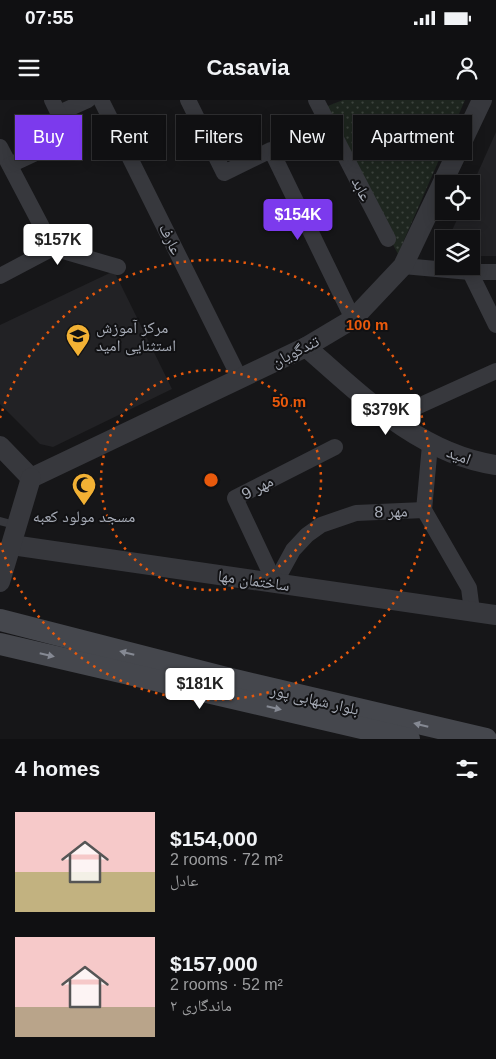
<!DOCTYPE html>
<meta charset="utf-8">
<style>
:root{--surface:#101012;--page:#19191b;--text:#f1f3f6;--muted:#9c9d9f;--line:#303032;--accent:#7c3aed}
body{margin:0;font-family:Helvetica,"Noto Naskh Arabic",sans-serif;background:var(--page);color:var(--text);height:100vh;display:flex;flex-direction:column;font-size:19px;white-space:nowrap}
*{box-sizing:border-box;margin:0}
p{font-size:16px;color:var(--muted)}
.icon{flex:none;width:28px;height:28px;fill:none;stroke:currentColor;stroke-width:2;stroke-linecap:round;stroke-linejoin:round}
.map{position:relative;height:639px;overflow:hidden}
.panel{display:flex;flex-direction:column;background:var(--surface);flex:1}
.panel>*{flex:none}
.guide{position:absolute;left:15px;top:15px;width:466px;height:45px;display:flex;gap:10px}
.buttons{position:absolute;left:435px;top:75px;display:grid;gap:10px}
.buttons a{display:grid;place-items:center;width:45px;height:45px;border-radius:0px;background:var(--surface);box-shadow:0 2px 12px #0003,0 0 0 1px var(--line);font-size:25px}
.price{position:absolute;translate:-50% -42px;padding:0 11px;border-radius:5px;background:#fff;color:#222;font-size:16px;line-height:32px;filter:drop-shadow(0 1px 2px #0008)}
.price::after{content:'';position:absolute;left:50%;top:30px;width:15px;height:11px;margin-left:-8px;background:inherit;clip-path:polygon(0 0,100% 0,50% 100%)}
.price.selected{background:var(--accent);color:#fff}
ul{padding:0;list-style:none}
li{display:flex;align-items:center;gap:15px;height:125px;padding:0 15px}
li span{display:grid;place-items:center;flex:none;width:140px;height:100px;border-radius:0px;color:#555}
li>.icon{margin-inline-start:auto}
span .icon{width:60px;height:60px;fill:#fffc;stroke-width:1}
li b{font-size:21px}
h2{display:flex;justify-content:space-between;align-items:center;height:60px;padding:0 15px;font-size:21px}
.pill{padding:0 18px;border-radius:0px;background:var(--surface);box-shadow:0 2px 12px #0003,0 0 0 1px var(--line);font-size:18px;line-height:45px}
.pill.selected{background:var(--accent);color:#fff}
.status{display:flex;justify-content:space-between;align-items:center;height:35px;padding:0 25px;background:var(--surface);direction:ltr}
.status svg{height:14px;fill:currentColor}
header{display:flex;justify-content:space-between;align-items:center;height:65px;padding:0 15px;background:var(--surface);font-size:22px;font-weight:700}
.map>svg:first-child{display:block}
</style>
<div class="status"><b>07:55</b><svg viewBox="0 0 49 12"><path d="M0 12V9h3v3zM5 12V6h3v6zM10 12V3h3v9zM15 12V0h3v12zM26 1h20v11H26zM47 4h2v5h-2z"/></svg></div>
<header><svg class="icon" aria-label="menu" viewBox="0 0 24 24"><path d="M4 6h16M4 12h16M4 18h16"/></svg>Casavia<svg class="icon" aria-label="person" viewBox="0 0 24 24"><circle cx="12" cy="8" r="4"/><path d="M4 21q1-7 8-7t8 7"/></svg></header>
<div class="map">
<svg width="496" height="639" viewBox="0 0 496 639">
<defs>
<pattern id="park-dots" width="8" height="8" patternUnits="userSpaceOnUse" patternTransform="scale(1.25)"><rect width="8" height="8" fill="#1e261f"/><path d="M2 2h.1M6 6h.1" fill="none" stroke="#3c433d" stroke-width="1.8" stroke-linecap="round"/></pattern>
</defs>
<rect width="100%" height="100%" fill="#161618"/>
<g fill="#222225">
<path d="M496,32V156H471V139H448L461,111H471V88Z"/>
<path d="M114,171L172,289L53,347L40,344L0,304V225Z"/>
</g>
<path fill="url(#park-dots)" d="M343,0H465L398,154L320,9Z"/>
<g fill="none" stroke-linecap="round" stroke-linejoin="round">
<path stroke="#37383d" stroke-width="8" d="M0,421L15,425"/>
<g stroke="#37383d" stroke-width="16">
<path d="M101,0L240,279"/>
<path d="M188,0L224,73L271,50L353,219"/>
<path d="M316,0L388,139"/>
<path d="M59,13L88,0"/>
<path d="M0,47L53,148"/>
<path d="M10,65L70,37L52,0"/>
<path d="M403,166L470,172H496"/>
<path d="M470,172L496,225"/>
<path d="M0,176L53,148L118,167"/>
<path d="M392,318L496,271"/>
<path d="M424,410L469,488L472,511"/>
<path d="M424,410L430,345"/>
<path d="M275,483L235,398L335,347"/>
<path d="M275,483L293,450L307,435L321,425L356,413L424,410"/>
</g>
<g stroke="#37383d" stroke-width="20">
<path d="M306,247C362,296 420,354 496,365"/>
<path d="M0,346L31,378"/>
<path d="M31,378L306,247L353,219L403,166L482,0"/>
<path d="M12,445L496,515"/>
<path d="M0,482L31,378"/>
</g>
<g stroke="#45474d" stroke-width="22">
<path d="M0,520L222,577L486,639"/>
<path d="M0,544L409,639"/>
</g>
</g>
<defs><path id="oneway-solid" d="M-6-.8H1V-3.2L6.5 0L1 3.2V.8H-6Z" transform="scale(1.25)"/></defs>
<g fill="#858993">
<use href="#oneway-solid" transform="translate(127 553) rotate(-166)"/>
<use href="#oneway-solid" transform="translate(47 555) rotate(13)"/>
<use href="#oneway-solid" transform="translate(274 608) rotate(13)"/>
<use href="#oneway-solid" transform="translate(421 625) rotate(-166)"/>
</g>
<g fill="none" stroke="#e8590c" stroke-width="2.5" stroke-dasharray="2.5 5">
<circle cx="211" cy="380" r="110"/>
<path d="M0 318A220 220 0 1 1 0 442"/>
</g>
<defs>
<symbol id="school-pin" viewBox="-11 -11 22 30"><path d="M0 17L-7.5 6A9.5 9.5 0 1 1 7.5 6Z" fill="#f2b134" stroke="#111113"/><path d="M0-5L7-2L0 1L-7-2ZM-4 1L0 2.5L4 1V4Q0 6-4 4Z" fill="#111"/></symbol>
<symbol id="mosque-pin" viewBox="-11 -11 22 30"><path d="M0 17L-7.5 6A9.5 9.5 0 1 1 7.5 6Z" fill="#f2b134" stroke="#111113"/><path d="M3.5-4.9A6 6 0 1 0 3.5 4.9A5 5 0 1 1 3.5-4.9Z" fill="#111"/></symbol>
</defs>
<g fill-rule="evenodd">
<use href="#school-pin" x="64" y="222" width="28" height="38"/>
<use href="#mosque-pin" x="70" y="371" width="28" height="38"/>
</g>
<g text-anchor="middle" stroke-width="4" stroke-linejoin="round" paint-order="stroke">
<g font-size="16" fill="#a8adb8" stroke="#111113">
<text transform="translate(362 89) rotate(63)" y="6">عابد</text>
<text transform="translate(171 139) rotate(64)" y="6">عارف</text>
<text transform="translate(295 251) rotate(-27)" y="6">تندگویان</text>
<text transform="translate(459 355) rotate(21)" y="6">امید</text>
<text transform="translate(257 387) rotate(-28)" y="6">مهر 9</text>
<text transform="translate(391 411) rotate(-2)" y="6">مهر 8</text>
<text transform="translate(254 480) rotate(8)" y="6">ساختمان مها</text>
<text transform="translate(315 599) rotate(13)" y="6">بلوار شهابی پور</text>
</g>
<g font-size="16" fill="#a8adb8" stroke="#111113" text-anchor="start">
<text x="96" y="233">مرکز آموزش<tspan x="96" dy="18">استثنایی امید</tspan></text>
<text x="84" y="422" text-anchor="middle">مسجد مولود کعبه</text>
</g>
</g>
<circle cx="211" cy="380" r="8" fill="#e8590c" stroke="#111113" stroke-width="2.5"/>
<g font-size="15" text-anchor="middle" font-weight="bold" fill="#e8590c" stroke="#111113" stroke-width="4" stroke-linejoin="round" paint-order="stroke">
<text x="367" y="230">100 m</text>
<text x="289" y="307">50 m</text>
</g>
</svg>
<div class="buttons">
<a><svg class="icon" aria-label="locate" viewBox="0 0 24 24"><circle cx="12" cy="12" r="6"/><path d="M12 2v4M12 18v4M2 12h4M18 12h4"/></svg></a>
<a><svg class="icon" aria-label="layers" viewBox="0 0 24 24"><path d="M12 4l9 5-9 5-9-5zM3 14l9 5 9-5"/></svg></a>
</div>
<b class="price selected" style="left:298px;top:141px">$154K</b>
<b class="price" style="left:58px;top:166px">$157K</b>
<b class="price" style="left:386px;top:336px">$379K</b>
<b class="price" style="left:200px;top:610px">$181K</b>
<div class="guide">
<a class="pill selected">Buy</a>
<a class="pill">Rent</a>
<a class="pill">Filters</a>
<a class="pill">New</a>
<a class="pill">Apartment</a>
</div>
</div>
<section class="panel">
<h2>4 homes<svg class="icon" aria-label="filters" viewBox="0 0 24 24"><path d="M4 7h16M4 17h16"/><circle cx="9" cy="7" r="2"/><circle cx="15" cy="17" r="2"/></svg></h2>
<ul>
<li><span style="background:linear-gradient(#f6c9c9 60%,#c2b280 0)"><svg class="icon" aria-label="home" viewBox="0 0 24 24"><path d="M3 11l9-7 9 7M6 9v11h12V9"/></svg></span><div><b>$154,000</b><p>2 rooms · 72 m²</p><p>عادل</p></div></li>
<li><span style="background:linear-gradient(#f6c9c9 70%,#b9a48a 0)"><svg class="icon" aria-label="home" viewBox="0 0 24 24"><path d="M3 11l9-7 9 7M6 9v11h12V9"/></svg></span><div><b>$157,000</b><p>2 rooms · 52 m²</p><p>ماندگاری ۲</p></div></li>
</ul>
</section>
